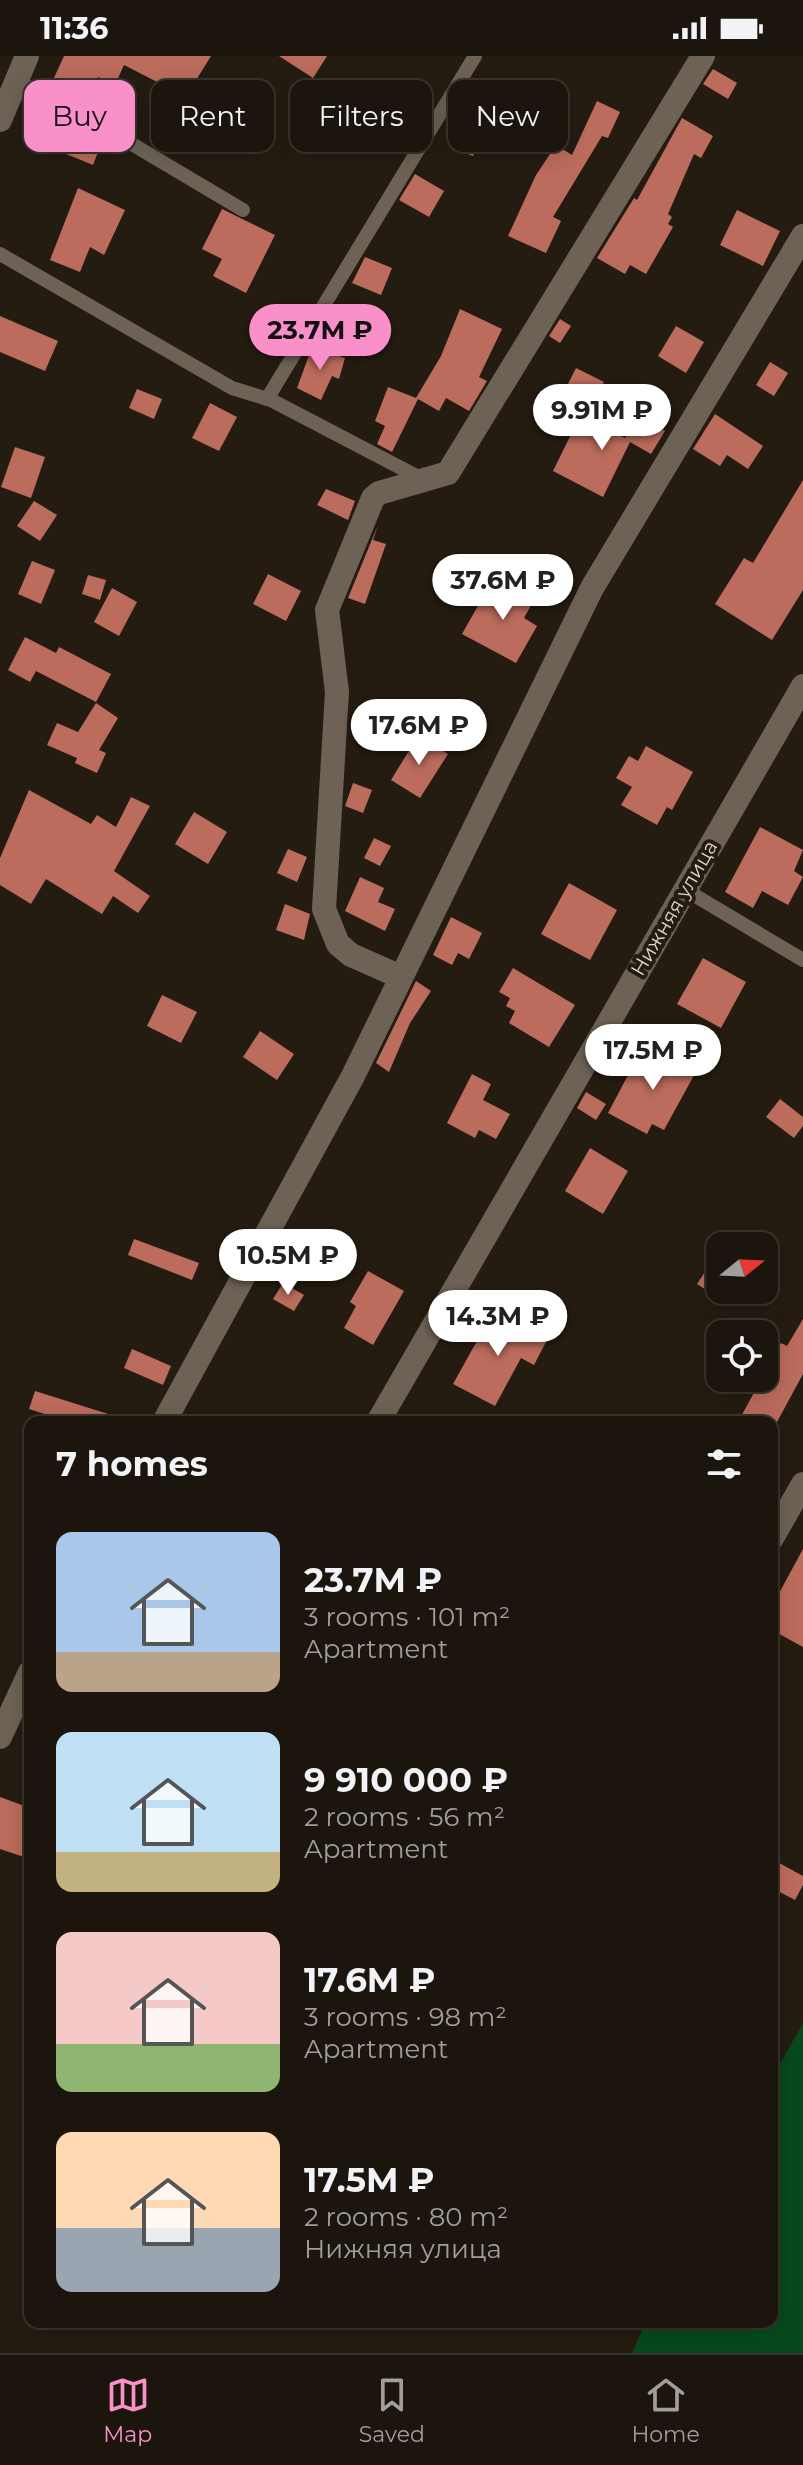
<!DOCTYPE html>
<meta charset="utf-8">
<style>
:root{--surface:#1c150d;--page:#29221b;--text:#f1f3f6;--muted:#a09f9d;--line:#3a342e;--accent:#f990ca}
body{margin:0;font-family:Montserrat,sans-serif;background:var(--page);color:var(--text);height:100vh;display:flex;flex-direction:column;font-size:30px;white-space:nowrap}
*{box-sizing:border-box;margin:0}
p{font-size:26px;color:var(--muted)}
.icon{flex:none;width:44px;height:44px;fill:none;stroke:currentColor;stroke-width:2;stroke-linecap:round;stroke-linejoin:round}
.map{position:relative;flex:1;overflow:hidden}
.panel{position:absolute;left:24px;top:1360px;width:754px;height:912px;display:flex;flex-direction:column;background:var(--surface);border-radius:16px;box-shadow:0 4px 20px #0003,0 0 0 2px var(--line)}
.panel>*{flex:none}
.top-card{position:absolute;left:24px;top:24px;width:756px;height:72px;display:flex;gap:16px}
.needle{width:52px;rotate:72deg}
.tools{position:absolute;left:706px;top:1176px;display:grid;gap:16px}
.tools a{display:grid;place-items:center;width:72px;height:72px;border-radius:16px;background:var(--surface);box-shadow:0 4px 20px #0003,0 0 0 2px var(--line);font-size:40px}
.price{position:absolute;translate:-50% -68px;padding:0 18px;border-radius:28px;background:#fff;color:#222;font-size:26px;line-height:52px;filter:drop-shadow(0 2px 4px #0008)}
.price::after{content:'';position:absolute;left:50%;top:48px;width:24px;height:18px;margin-left:-12px;background:inherit;clip-path:polygon(0 0,100% 0,50% 100%)}
.price.active{background:var(--accent);color:#111}
ul{padding:0;list-style:none}
li{display:flex;align-items:center;gap:24px;height:200px;padding:0 32px}
li span{display:grid;place-items:center;flex:none;width:224px;height:160px;border-radius:16px;color:#555}
li>.icon{margin-inline-start:auto}
span .icon{width:96px;height:96px;fill:#fffc;stroke-width:1}
li b{font-size:34px}
h2{display:flex;justify-content:space-between;align-items:center;height:96px;padding:0 32px;font-size:34px}
.tag{padding:0 28px;border-radius:16px;background:var(--surface);box-shadow:0 4px 20px #0003,0 0 0 2px var(--line);font-size:28px;line-height:72px}
.tag.active{background:var(--accent);color:#111}
.status{display:flex;justify-content:space-between;align-items:center;height:56px;padding:0 40px;background:var(--surface);direction:ltr}
.status svg{height:22px;fill:currentColor}
.dock{display:flex;justify-content:space-around;align-items:center;height:112px;border-top:2px solid var(--line);background:var(--surface);font-size:22px;color:var(--muted)}
.dock a{display:grid;justify-items:center;gap:4px}
.dock .active{color:var(--accent)}
.map>svg:first-child{display:block}
</style>
<div class="status"><b>11:36</b><svg viewBox="0 0 49 12"><path d="M0 12V9h3v3zM5 12V6h3v6zM10 12V3h3v9zM15 12V0h3v12zM26 1h20v11H26zM47 4h2v5h-2z"/></svg></div>
<div class="map">
<svg width="803" height="2297" viewBox="0 0 803 2297">
<rect width="100%" height="100%" fill="#251c11"/>
<path fill="#07491c" d="M803,1967V2297H632L646,2266H772V2022Z"/>
<g fill="#bb6c5c">
<path d="M64,0H211L190,34L193,35L184,54L157,40L163,29L124,9L115,29L98,21L86,49L55,33L58,26L53,24Z"/>
<path d="M279,0H327L313,22Z"/>
<path d="M713,13L737,27L728,43L703,28Z"/>
<path d="M597,45L620,56L608,82L602,80L553,161L561,165L546,197L508,180L536,119L556,89L572,99Z"/>
<path d="M48,52L103,83L93,109L34,85Z"/>
<path d="M682,62L713,80L701,102L694,98L668,158L672,161L668,168L673,171L646,218L630,209L625,218L597,202L634,142L637,144Z"/>
<path d="M463,76L480,84L473,100L456,93Z"/>
<path d="M415,118L444,135L429,161L399,144Z"/>
<path d="M78,132L125,154L104,199L90,191L80,216L50,204Z"/>
<path d="M222,153L275,179L246,237L213,220L222,203L202,193Z"/>
<path d="M737,154L780,175L763,210L720,189Z"/>
<path d="M365,201L392,212L381,239L352,227Z"/>
<path d="M460,253L502,273L479,321L487,325L469,355L446,342L439,355L418,343L392,396L377,388L385,370L375,365L388,331L416,342L441,300Z"/>
<path d="M0,260L58,285L45,315L0,296Z"/>
<path d="M560,263L571,270L560,287L549,280Z"/>
<path d="M676,270L704,286L686,317L658,300Z"/>
<path d="M312,291L345,302L339,323L332,320L321,344L297,332Z"/>
<path d="M770,306L788,317L774,340L756,329Z"/>
<path d="M576,312L604,326L587,358L560,344Z"/>
<path d="M137,333L162,343L154,363L129,352Z"/>
<path d="M210,347L237,361L219,395L192,382Z"/>
<path d="M581,358L625,382L638,360L665,375L651,398L630,386L603,441L553,415Z"/>
<path d="M715,358L763,390L748,413L727,399L720,410L693,393Z"/>
<path d="M15,391L45,401L31,442L1,431Z"/>
<path d="M803,424V534L772,584L715,548L744,502L753,507Z"/>
<path d="M326,433L355,445L348,464L317,449Z"/>
<path d="M34,445L57,459L40,485L17,470Z"/>
<path d="M378,469L373,484L386,488L365,548L348,542Z"/>
<path d="M32,505L55,514L41,548L18,538Z"/>
<path d="M268,518L301,535L286,565L253,548Z"/>
<path d="M88,519L106,524L100,544L82,538Z"/>
<path d="M507,527L535,542L524,562L537,570L516,607L462,578L488,532L501,538Z"/>
<path d="M112,532L137,546L119,580L94,566Z"/>
<path d="M25,581L56,597L59,591L111,618L96,646L36,615L30,626L8,614Z"/>
<path d="M96,647L118,662L99,694L106,697L97,717L75,707L77,702L47,689L57,667L78,676Z"/>
<path d="M418,680L448,698L420,742L391,724Z"/>
<path d="M646,690L693,716L672,754L667,751L657,769L621,749L632,731L616,722L629,700L638,705Z"/>
<path d="M353,727L372,734L363,757L345,750Z"/>
<path d="M29,734L91,768L97,759L116,771L131,741L150,750L114,815L150,840L138,857L113,840L102,858L46,823L31,848L0,829V802Z"/>
<path d="M194,756L227,776L208,808L175,788Z"/>
<path d="M760,771L803,794L794,815L803,821L788,849L762,835L753,852L725,836Z"/>
<path d="M374,782L391,790L380,810L364,802Z"/>
<path d="M288,793L307,801L297,826L277,817Z"/>
<path d="M360,821L384,832L378,846L395,853L385,875L345,855Z"/>
<path d="M569,827L617,854L590,904L541,878Z"/>
<path d="M285,848L310,858L304,884L276,874Z"/>
<path d="M451,861L482,877L469,903L458,897L452,909L433,899Z"/>
<path d="M703,902L746,926L721,972L677,948Z"/>
<path d="M513,912L575,949L549,991L509,967L515,955L506,950L510,942L499,936Z"/>
<path d="M416,925L431,935L410,967L389,1016L376,1007Z"/>
<path d="M162,939L197,956L181,987L147,970Z"/>
<path d="M260,975L294,998L277,1024L243,1001Z"/>
<path d="M661,992L698,1012L664,1074L652,1068L647,1078L608,1057L636,1004L651,1012Z"/>
<path d="M472,1018L491,1028L483,1044L510,1058L496,1083L479,1074L475,1082L447,1067Z"/>
<path d="M586,1036L606,1048L596,1064L577,1052Z"/>
<path d="M780,1043L803,1061V1070L794,1082L766,1061Z"/>
<path d="M590,1092L628,1115L603,1158L565,1135Z"/>
<path d="M134,1183L199,1207L192,1224L128,1199Z"/>
<path d="M720,1193V1243L697,1228Z"/>
<path d="M368,1215L404,1235L373,1289L344,1272L356,1250L350,1246Z"/>
<path d="M283,1227L304,1239L294,1255L273,1243Z"/>
<path d="M493,1256L547,1284L534,1309L521,1302L495,1350L453,1328Z"/>
<path d="M803,1263V1318L777,1366H738L781,1287L787,1290Z"/>
<path d="M132,1293L171,1310L163,1329L124,1312Z"/>
<path d="M35,1335L121,1362L120,1366H70L29,1353Z"/>
<path d="M803,1493V1591L772,1574V1550Z"/>
<path d="M0,1741L30,1752V1803L0,1793Z"/>
<path d="M772,1803L803,1820V1829L795,1844L772,1832Z"/>
</g>
<g fill="none" stroke-linecap="round" stroke-linejoin="round">
<g stroke="#6d6255" stroke-width="14">
<path d="M16,25L78,56L243,154"/>
<path d="M0,198L232,332L271,344L426,425"/>
<path d="M267,343L475,0"/>
<path d="M684,833L803,904"/>
</g>
<g stroke="#6d6255" stroke-width="24">
<path d="M0,64L27,0"/>
<path d="M401,921L351,899L338,888L324,853L337,636L327,554L373,442L379,437L448,417L703,0"/>
<path d="M164,1366L353,1020L592,532L803,180"/>
<path d="M378,1366L803,630"/>
<path d="M772,1482L803,1428"/>
<path d="M0,1681L30,1616"/>
</g>
</g>
<g text-anchor="middle" stroke-width="8" stroke-linejoin="round" paint-order="stroke">
<g font-size="20" fill="#ddd6cf" stroke="#251c11">
<text transform="translate(674 852) rotate(-60)" y="7">Нижняя улица</text>
</g>
</g>
</svg>
<div class="tools">
<a><svg class="needle" viewBox="-14 -14 28 28"><path d="M0-13l5 13h-10z" fill="#e53935"/><path d="M0 13l5-13h-10z" fill="#a09f9d"/></svg></a>
<a><svg class="icon" aria-label="locate" viewBox="0 0 24 24"><circle cx="12" cy="12" r="6"/><path d="M12 2v4M12 18v4M2 12h4M18 12h4"/></svg></a>
</div>
<b class="price active" style="left:320px;top:316px">23.7M ₽</b>
<b class="price" style="left:602px;top:396px">9.91M ₽</b>
<b class="price" style="left:503px;top:566px">37.6M ₽</b>
<b class="price" style="left:419px;top:711px">17.6M ₽</b>
<b class="price" style="left:653px;top:1036px">17.5M ₽</b>
<b class="price" style="left:288px;top:1241px">10.5M ₽</b>
<b class="price" style="left:498px;top:1302px">14.3M ₽</b>
<div class="top-card">
<a class="tag active">Buy</a>
<a class="tag">Rent</a>
<a class="tag">Filters</a>
<a class="tag">New</a>
</div>
<section class="panel">
<h2>7 homes<svg class="icon" aria-label="filters" viewBox="0 0 24 24"><path d="M4 7h16M4 17h16"/><circle cx="9" cy="7" r="2"/><circle cx="15" cy="17" r="2"/></svg></h2>
<ul>
<li><span style="background:linear-gradient(#a9c7e8 75%,#b9a48a 0)"><svg class="icon" aria-label="home" viewBox="0 0 24 24"><path d="M3 11l9-7 9 7M6 9v11h12V9"/></svg></span><div><b>23.7M ₽</b><p>3 rooms · 101 m²</p><p>Apartment</p></div></li>
<li><span style="background:linear-gradient(#bfe0f5 75%,#c2b280 0)"><svg class="icon" aria-label="home" viewBox="0 0 24 24"><path d="M3 11l9-7 9 7M6 9v11h12V9"/></svg></span><div><b>9 910 000 ₽</b><p>2 rooms · 56 m²</p><p>Apartment</p></div></li>
<li><span style="background:linear-gradient(#f6c9c9 70%,#8fb573 0)"><svg class="icon" aria-label="home" viewBox="0 0 24 24"><path d="M3 11l9-7 9 7M6 9v11h12V9"/></svg></span><div><b>17.6M ₽</b><p>3 rooms · 98 m²</p><p>Apartment</p></div></li>
<li><span style="background:linear-gradient(#ffd9b3 60%,#9aa5b1 0)"><svg class="icon" aria-label="home" viewBox="0 0 24 24"><path d="M3 11l9-7 9 7M6 9v11h12V9"/></svg></span><div><b>17.5M ₽</b><p>2 rooms · 80 m²</p><p>Нижняя улица</p></div></li>
</ul>
</section>
</div>
<nav class="dock">
<a class="active"><svg class="icon" aria-label="map" viewBox="0 0 24 24"><path d="M3 6l6-2 6 2 6-2v14l-6 2-6-2-6 2zM9 4v14M15 6v14"/></svg>Map</a>
<a><svg class="icon" aria-label="saved" viewBox="0 0 24 24"><path d="M7 4h10v16l-5-4-5 4z"/></svg>Saved</a>
<a><svg class="icon" aria-label="home" viewBox="0 0 24 24"><path d="M3 11l9-7 9 7M6 9v11h12V9"/></svg>Home</a>
</nav>
